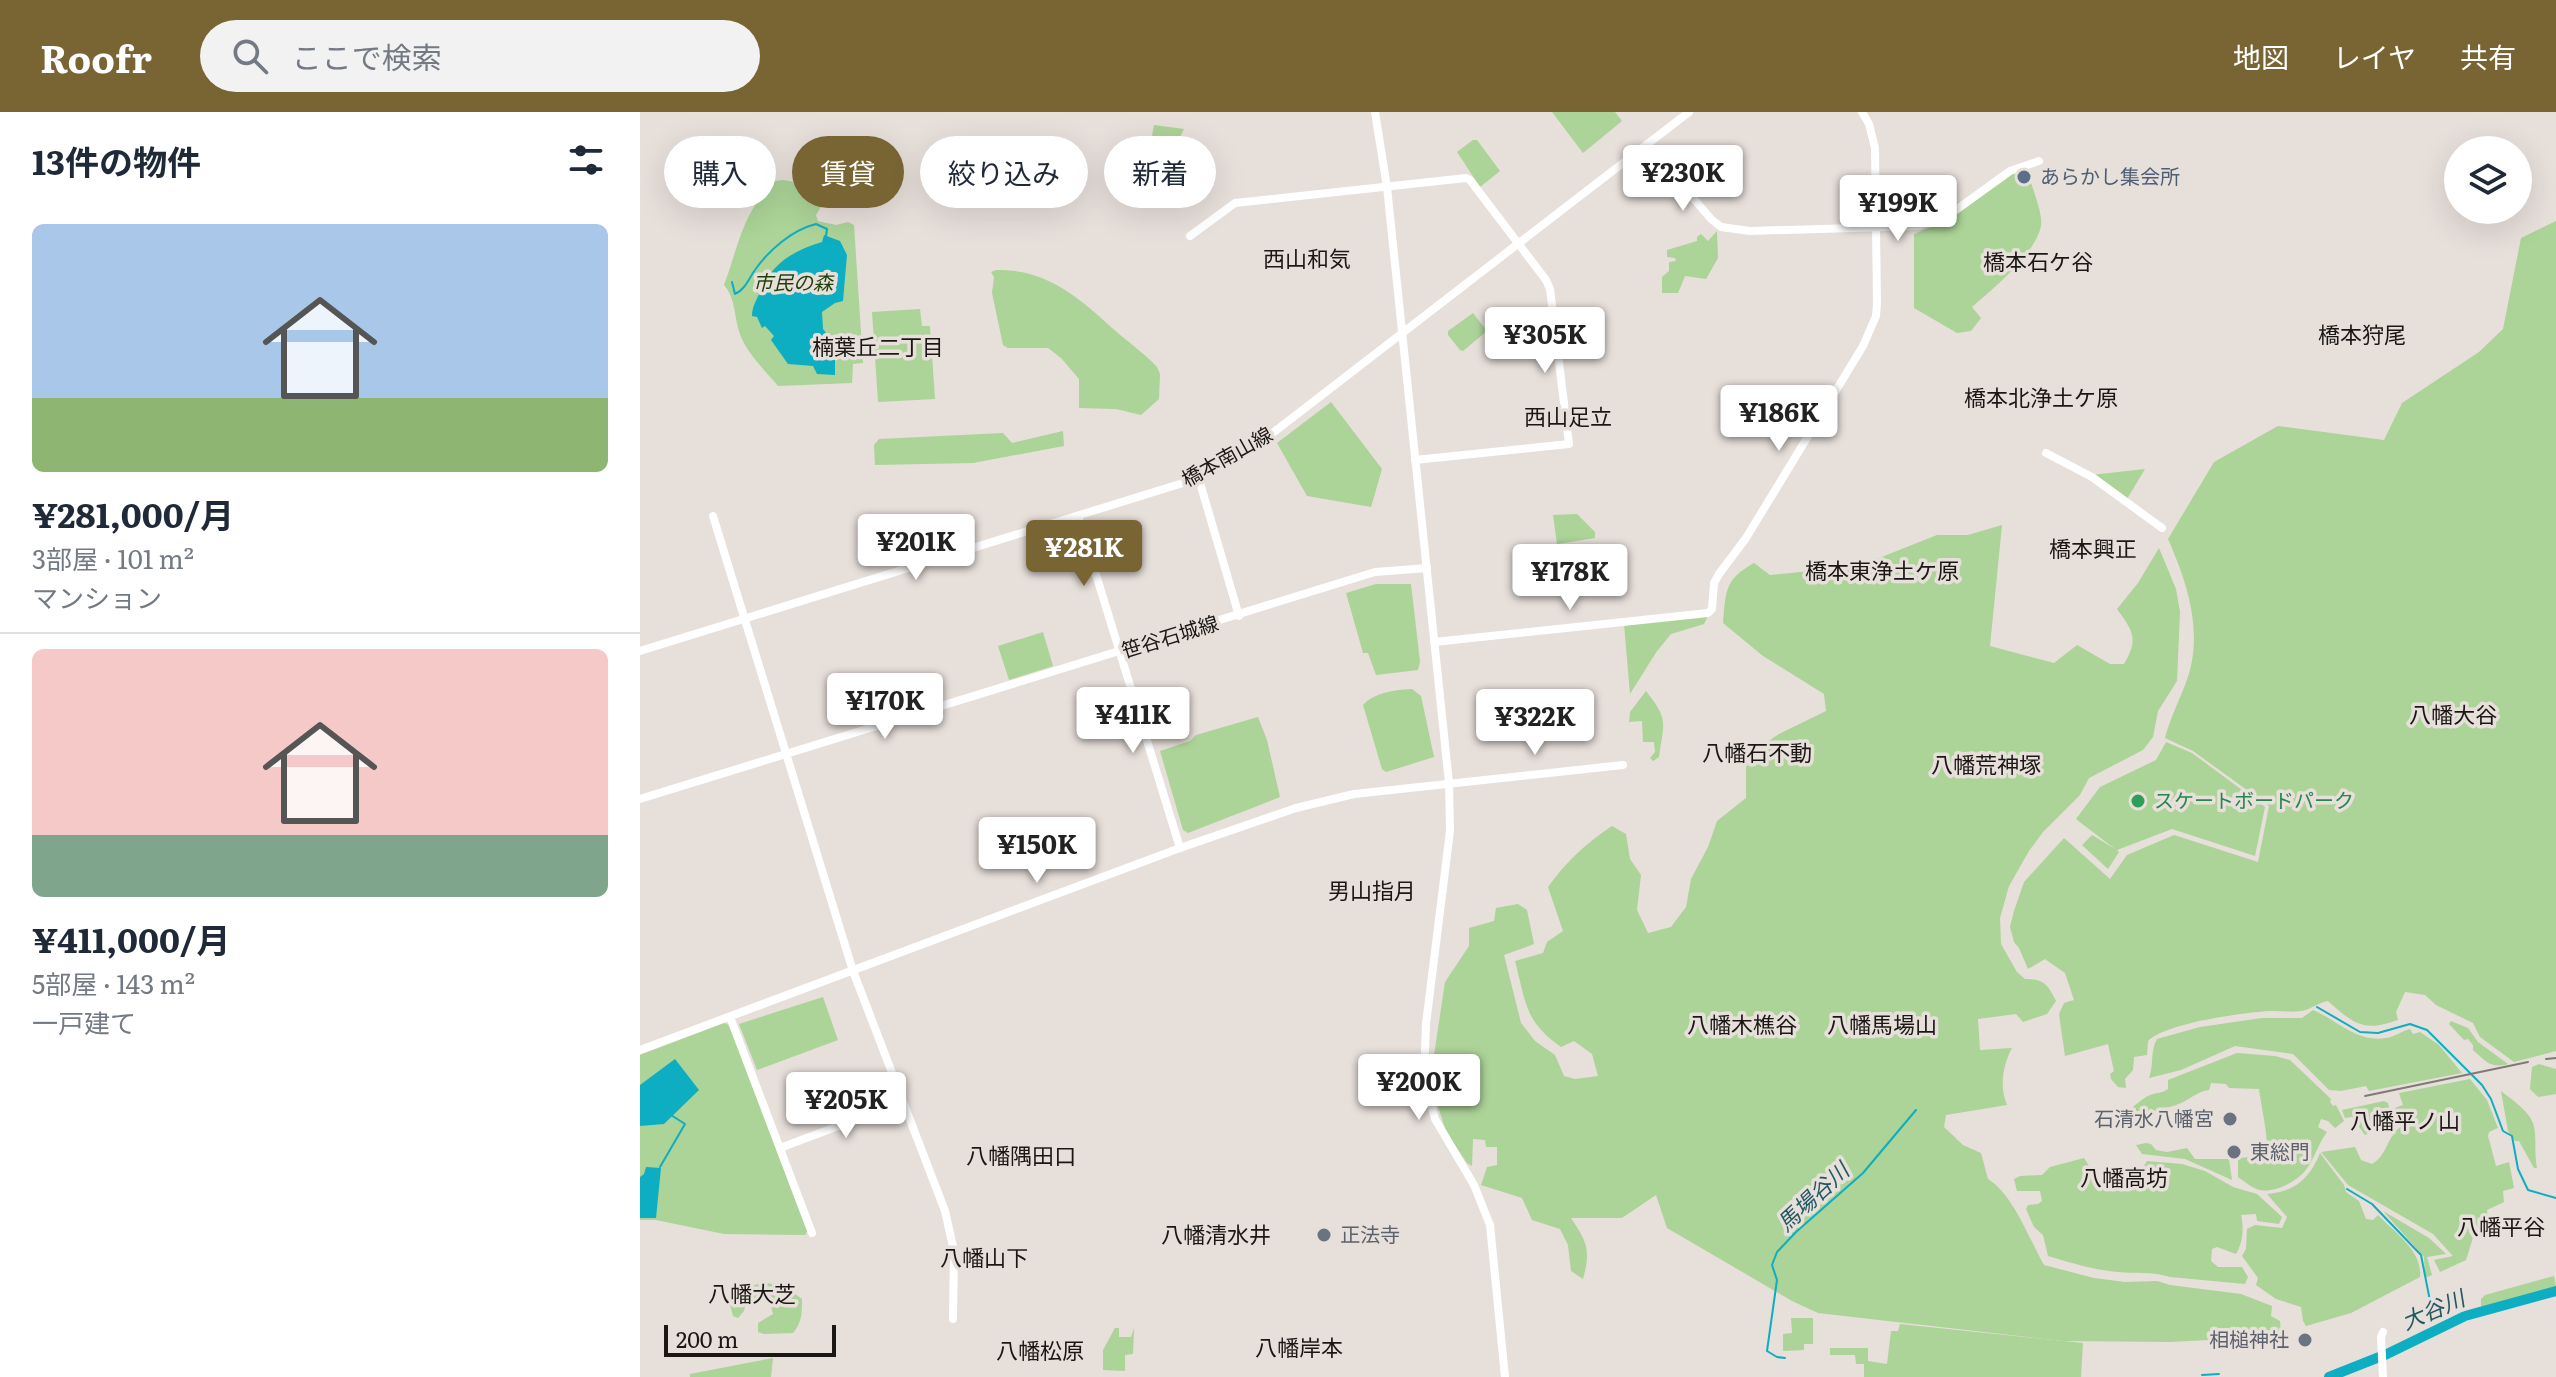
<!DOCTYPE html>
<html lang="ja">
<meta charset="utf-8">
<style>
:root{--surface:#fff;--page:#f2f2f3;--text:#1f2937;--muted:#747a83;--line:#e0e1e3;--accent:#796433}
body{margin:0;font-family:Literata,"Noto Sans JP",serif;background:var(--page);color:var(--text);height:100vh;display:flex;flex-direction:column;font-size:30px;white-space:nowrap}
*{box-sizing:border-box;margin:0}
p{font-size:26px;color:var(--muted)}
.icon{flex:none;width:44px;height:44px;fill:none;stroke:currentColor;stroke-width:2;stroke-linecap:round;stroke-linejoin:round}
.map{position:relative;flex:1;overflow:hidden}
.drawer{display:flex;flex-direction:column;background:var(--surface);width:640px}
.drawer>*{flex:none}
.banner{position:absolute;left:24px;top:24px;width:760px;height:72px;display:flex;gap:16px}
.buttons{position:absolute;left:1804px;top:24px;display:grid;gap:16px}
.buttons a{display:grid;place-items:center;width:88px;height:88px;border-radius:50%;background:var(--surface);box-shadow:0 8px 32px #0002;font-size:40px}
.scale{position:absolute;left:24px;bottom:20px;width:172px;box-sizing:border-box;padding-left:8px;border:4px solid #1a1715;border-top:0;font-size:22px;line-height:28px;white-space:nowrap;color:#1a1715;-webkit-text-stroke:6px #e7dfda;paint-order:stroke}
.price{position:absolute;translate:-50% -68px;padding:0 18px;border-radius:8px;background:#fff;color:#222;font-size:26px;line-height:52px;filter:drop-shadow(0 2px 4px #0008)}
.price::after{content:'';position:absolute;left:50%;top:48px;width:24px;height:18px;margin-left:-12px;background:inherit;clip-path:polygon(0 0,100% 0,50% 100%)}
.price.active{background:var(--accent);color:#fff}
ul{padding:0;list-style:none}
li{display:grid;align-content:center;gap:16px;height:424px;padding:0 32px}
li+li{border-top:2px solid var(--line)}
li span{display:grid;place-items:center;height:248px;border-radius:12px;color:#555}
li>.icon{margin-inline-start:auto}
span .icon{width:144px;height:144px;fill:#fffc;stroke-width:1}
li b{font-size:34px}
h2{display:flex;justify-content:space-between;align-items:center;height:96px;padding:0 32px;font-size:34px}
.pill{padding:0 28px;border-radius:36px;background:var(--surface);box-shadow:0 8px 32px #0002;font-size:28px;line-height:72px}
.pill.active{background:var(--accent);color:#fff}
header{display:flex;align-items:center;gap:48px;box-sizing:border-box;height:112px;padding:0 40px;background:var(--accent);color:#fff}
header strong{font-size:38px}
nav{display:flex;gap:44px;margin-inline-start:auto;font-size:28px}
.search{width:560px;height:72px;background:var(--page);display:flex;align-items:center;gap:20px;box-sizing:border-box;padding:0 28px;border-radius:44px;color:var(--muted);font-size:30px}
main{display:flex;flex:1;min-height:0}
.map>svg:first-child{display:block}
</style>
<header>
<strong>Roofr</strong>
<div class="search"><svg class="icon" aria-label="search" viewBox="0 0 24 24"><circle cx="10" cy="10" r="6"/><path d="M15 15l6 6"/></svg>ここで検索</div>
<nav><a>地図</a><a>レイヤ</a><a>共有</a></nav>
</header>
<main>
<section class="drawer">
<h2>13件の物件<svg class="icon" aria-label="filters" viewBox="0 0 24 24"><path d="M4 7h16M4 17h16"/><circle cx="9" cy="7" r="2"/><circle cx="15" cy="17" r="2"/></svg></h2>
<ul>
<li><span style="background:linear-gradient(#a9c7e8 70%,#8fb573 0)"><svg class="icon" aria-label="home" viewBox="0 0 24 24"><path d="M3 11l9-7 9 7M6 9v11h12V9"/></svg></span><div><b>¥281,000/月</b><p>3部屋 · 101 m²</p><p>マンション</p></div></li>
<li><span style="background:linear-gradient(#f6c9c9 75%,#7fa58c 0)"><svg class="icon" aria-label="home" viewBox="0 0 24 24"><path d="M3 11l9-7 9 7M6 9v11h12V9"/></svg></span><div><b>¥411,000/月</b><p>5部屋 · 143 m²</p><p>一戸建て</p></div></li>
</ul>
</section>
<div class="map">
<svg width="1916" height="1265" viewBox="0 0 1916 1265">
<rect width="100%" height="100%" fill="#e7dfda"/>
<g fill="#acd398">
<path d="M912,0H975L982,9L943,41Z"/>
<path d="M514,13L544,17L530,46L509,41Z"/>
<path d="M833,28H837L860,59L840,75L817,40Z"/>
<path d="M1387,57C1390,71 1403,100 1401,113C1398,139 1352,178 1332,195L1341,206L1331,219L1317,221L1274,196V122L1301,111L1370,62Z"/>
<path d="M143,68L192,76L176,103L178,109L196,113L208,110L214,113L223,251L213,252L212,271L138,274C125,258 107,242 100,222C94,205 96,187 84,173C99,133 102,100 135,69Z"/>
<path d="M1916,109V939L1874,950L1840,925L1833,911L1796,893L1785,883L1765,880L1756,900L1758,908C1724,920 1715,913 1688,889C1678,891 1674,895 1666,898C1658,901 1637,899 1628,899C1601,901 1526,911 1508,929L1507,943L1494,945L1493,958L1485,967L1486,976L1478,975L1471,967L1470,962L1474,959L1468,932L1425,944L1419,902L1424,891L1434,888L1425,861L1405,847L1388,857L1379,836L1374,830L1370,815L1374,799L1384,770L1424,726L1470,767L1487,743L1534,723L1618,750L1629,694L1553,639L1525,626C1530,607 1538,591 1545,573C1565,524 1548,472 1528,427L1574,350L1638,314L1744,328L1762,291L1839,240L1863,217L1881,126Z"/>
<path d="M1077,119L1078,146L1066,167L1045,164L1038,181H1022V165L1029,159V150L1036,149L1035,146L1027,145V138L1057,129V125L1061,122L1068,129Z"/>
<path d="M356,158C410,157 441,188 479,222C492,233 506,243 517,255L520,262L519,287L501,303L476,297L439,296V267L421,246L408,236H368L363,233L352,181L354,165L351,160Z"/>
<path d="M280,197L282,214H290L295,287L238,290L232,200Z"/>
<path d="M833,201L847,219L823,239L820,238L808,223V219Z"/>
<path d="M691,290L742,357L731,395L667,384L637,331Z"/>
<path d="M423,319L424,334L333,351L235,353L234,333L239,327L363,321L372,331Z"/>
<path d="M1505,357L1487,387L1451,363Z"/>
<path d="M937,402L955,420V426L917,432L913,403Z"/>
<path d="M1362,413L1350,534L1414,551L1437,533L1470,552H1484C1499,527 1493,519 1477,497L1498,471L1519,436L1536,477L1540,500L1537,569L1518,599L1513,625L1503,638L1449,666L1440,683L1403,720L1389,739L1369,774L1360,806L1361,832L1377,860L1385,867C1404,867 1408,873 1416,889L1407,902L1383,910L1376,902L1338,907L1340,938L1372,936C1363,953 1359,974 1367,993L1306,1003L1304,1015L1323,1033L1341,1041L1348,1067C1373,1082 1389,1127 1404,1153L1454,1166L1485,1170L1517,1169L1530,1173L1601,1182L1632,1194L1631,1204L1640,1209L1641,1220L1625,1225L1530,1230L1423,1229L1178,1201L1152,1189L1027,1116L1016,1083L982,1106H931C947,1130 951,1138 943,1167L931,1159L928,1133L920,1117L892,1108L882,1086L841,1073L847,1055L857,1053V1035H846L845,1028L833,1027L832,1054L827,1051L806,1020L794,981L793,950L805,870L829,834V816L854,809L856,796L878,792L887,798L894,832L864,843L881,911L895,929L915,943L924,964L935,967L958,964L952,942L934,929L921,935C884,909 886,890 875,849L903,841L907,830L923,819L908,775C926,750 946,731 972,714L986,722L990,747L1001,763L997,798L1008,821L1031,815L1046,795L1051,767L1068,735L1077,709L1106,686V644L1139,622L1186,599L1184,582L1123,544L1083,511C1086,479 1084,468 1114,451L1130,463L1219,454L1297,423H1328Z"/>
<path d="M736,472H771L780,550L778,558L736,563L728,541H723L706,481Z"/>
<path d="M1068,504L1064,512L1031,522L1017,539L990,582L984,512Z"/>
<path d="M403,520L413,554L369,568L358,534Z"/>
<path d="M772,577L781,584L794,645L746,660L742,657L723,593C735,580 755,578 772,577Z"/>
<path d="M1006,579C1029,608 1024,610 1019,645L1013,649L1010,646L1015,640L1014,630H1003L1002,609L989,610L990,600Z"/>
<path d="M618,605L627,628L640,685L548,721L543,718L520,639L550,629L556,623Z"/>
<path d="M1526,630L1552,641L1625,695L1615,744L1532,717L1477,738L1479,740L1468,757L1442,733L1452,723L1475,737L1436,707L1460,675L1516,648Z"/>
<path d="M183,885L198,928L117,958L99,912Z"/>
<path d="M1673,898C1697,908 1717,931 1746,926C1754,925 1762,919 1770,917L1773,922L1780,920L1799,933L1822,961L1729,979L1726,974L1701,979L1689,978L1653,942L1595,934L1541,958L1509,966C1514,953 1510,939 1517,927L1560,915L1622,906H1662Z"/>
<path d="M1811,909L1828,916L1838,930L1868,952C1850,957 1846,949 1833,938V933L1828,927L1824,928L1809,912Z"/>
<path d="M84,911L89,913L168,1118L165,1123L84,1122L16,1108H0V943Z"/>
<path d="M1597,941L1635,944L1650,948L1691,987L1690,990L1693,994L1696,993L1704,1009L1695,1016L1688,1009L1681,1007L1678,1015L1687,1020C1678,1032 1674,1048 1665,1059C1656,1070 1634,1081 1620,1078C1613,1077 1604,1069 1598,1065V1046L1627,1044C1628,1020 1622,1000 1619,977L1589,976L1586,972L1571,971L1569,978C1558,980 1554,984 1545,989C1528,999 1509,994 1499,1013L1477,1018L1472,1015C1475,1009 1503,986 1508,984C1516,980 1521,982 1528,977V968Z"/>
<path d="M1899,952L1916,957V982L1898,985L1890,977L1892,955Z"/>
<path d="M1830,967L1847,988L1858,1016L1849,1020L1848,1024L1856,1054L1869,1050L1874,1076L1863,1079L1864,1090L1847,1098L1848,1106L1836,1116L1826,1148L1800,1160L1794,1148L1813,1144L1793,1122L1708,1073L1681,1040L1715,1035L1721,1048L1732,1052C1748,1043 1747,1023 1762,1014L1755,996L1763,993L1759,981Z"/>
<path d="M1861,979C1871,987 1888,998 1893,1011C1897,1022 1894,1043 1897,1056H1894L1879,1029H1875L1868,1019Z"/>
<path d="M1744,989L1748,991L1750,999L1745,1013L1725,1023L1712,1005L1705,1006L1702,998Z"/>
<path d="M1506,1031L1511,1032L1516,1038L1527,1040L1547,1036L1555,1047H1589L1592,1068L1545,1047L1502,1042L1496,1033Z"/>
<path d="M1680,1041L1704,1073L1706,1080L1719,1089L1726,1107L1733,1108L1738,1103C1754,1120 1783,1139 1780,1165L1711,1201L1666,1214L1663,1209L1661,1195L1636,1187L1616,1173L1618,1166L1602,1144L1606,1137L1607,1117L1615,1113L1642,1116L1647,1105L1627,1082C1655,1080 1670,1066 1680,1041Z"/>
<path d="M1444,1046L1460,1071L1472,1075L1495,1070L1507,1049L1542,1052L1565,1059L1593,1075L1617,1082L1642,1105L1639,1112L1617,1109L1616,1102L1601,1103C1604,1116 1603,1130 1596,1142L1577,1135L1572,1137L1571,1149L1578,1155H1602L1608,1165L1605,1172L1530,1165C1512,1159 1496,1162 1478,1160C1455,1158 1431,1151 1408,1144L1403,1123L1394,1115L1386,1097L1388,1093L1398,1092L1402,1089L1400,1079H1377L1374,1067L1380,1064L1402,1063L1410,1055Z"/>
<path d="M1743,1099L1789,1126L1806,1142L1787,1145L1792,1163L1785,1166L1784,1145Z"/>
<path d="M1914,1164L1916,1175L1841,1195V1187L1845,1183Z"/>
<path d="M128,1171L147,1176L162,1187C162,1200 162,1211 153,1221L124,1222L118,1220V1211L133,1202L130,1191L126,1187L107,1186L104,1199L98,1206L93,1204L90,1193L99,1175Z"/>
<path d="M1151,1206H1173V1232H1164V1238L1143,1239V1222L1152,1221Z"/>
<path d="M1260,1212L1443,1231L1441,1265H1224V1252H1216L1215,1243H1190V1236H1228V1249L1247,1252L1251,1219H1258Z"/>
<path d="M475,1216H479V1225H491L494,1216L493,1242L485,1243V1259L463,1258V1238Z"/>
<path d="M133,1246L131,1265H50V1262Z"/>
</g>
<g fill="#0daec2">
<path d="M184,123L200,129L207,143L203,189L195,191L182,200L183,217L195,232V263L177,262L173,254L148,252L131,228L134,224L125,214L122,216L117,205L112,204C112,195 116,189 120,180C131,152 154,138 182,130Z"/>
<path d="M35,947L59,978L24,1012L0,1014V973Z"/>
<path d="M6,1055L21,1056L16,1106H0V1065L4,1062Z"/>
</g>
<g fill="none" stroke-linecap="round" stroke-linejoin="round">
<g stroke="#0daec2" stroke-width="2">
<path d="M92,170L95,182C105,178 109,166 115,158C129,138 152,118 176,112L187,117L186,124"/>
<path d="M1677,895L1720,920L1738,921L1770,912L1787,918L1842,973L1851,987L1863,1019L1872,1024L1878,1057L1888,1078L1916,1086"/>
<path d="M20,1055L45,1012L31,1003"/>
<path d="M1707,1077L1732,1092L1781,1143L1791,1194"/>
<path d="M1145,1246L1137,1245L1127,1239L1137,1168L1132,1153L1137,1140L1156,1120L1223,1061L1276,998"/>
<path d="M1562,1263L1579,1262"/>
</g>
<path stroke="#0daec2" stroke-width="10" d="M1689,1265L1747,1242L1825,1204L1916,1179"/>
<g stroke="#fff" stroke-width="8">
<path d="M735,0L747,75L809,671L810,719L786,912L784,965L795,1007L834,1073L850,1113L865,1265"/>
<path d="M1007,32L1071,107L1081,115L1110,119L1279,114L1316,98L1370,59L1399,49"/>
<path d="M550,124L595,91L826,66L830,68L906,168L910,177L929,332L775,348"/>
<path d="M1406,341L1452,365L1522,416"/>
<path d="M558,364L599,504"/>
<path d="M73,404L213,859L305,1099L314,1139L313,1207"/>
<path d="M438,404L540,736"/>
<path d="M794,530L1068,501L1072,497L1074,471L1079,462L1106,426L1223,234L1236,204L1237,191L1235,36L1229,12L1222,0"/>
<path d="M0,539L543,371L630,323L1049,0"/>
<path d="M0,687L735,460L787,456"/>
<path d="M90,905L172,1121"/>
<path d="M0,938L540,736L656,696L714,682L983,653"/>
<path d="M140,1036L262,990"/>
<path d="M1743,1265L1741,1225L1743,1220"/>
</g>
<g stroke="#807a77" stroke-width="2">
<path d="M1906,947L1916,946"/>
<path d="M1725,984L1888,950"/>
</g>
</g>
<circle fill="#5c6f8a" stroke="#e7dfda" stroke-width="3" cx="1384" cy="65" r="8"/>
<circle fill="#2e9e5b" stroke="#e7dfda" stroke-width="3" cx="1498" cy="689" r="8"/>
<g fill="#6b7280" stroke="#e7dfda" stroke-width="3">
<circle cx="1590" cy="1007" r="8"/>
<circle cx="1594" cy="1040" r="8"/>
<circle cx="684" cy="1123" r="8"/>
<circle cx="1665" cy="1228" r="8"/>
</g>
<g text-anchor="middle" stroke-width="7" stroke-linejoin="round" paint-order="stroke">
<g font-size="20" fill="#4e5e75" stroke="#e7dfda" text-anchor="start">
<text x="1400" y="72">あらかし集会所</text>
</g>
<g font-size="20" font-style="italic" fill="#1f3f08" stroke="#e7dfda">
<text x="153" y="178">市民の森</text>
</g>
<g font-size="20" fill="#1a1715" stroke="#e7dfda">
<text transform="translate(587 345) rotate(-29)" y="7">橋本南山線</text>
<text transform="translate(530 525) rotate(-17)" y="7">笹谷石城線</text>
</g>
<g font-size="20" fill="#27864d" stroke="#e7dfda" text-anchor="start">
<text x="1514" y="696">スケートボードパーク</text>
</g>
<g font-size="20" fill="#5b616d" stroke="#e7dfda" text-anchor="end">
<text x="1574" y="1014">石清水八幡宮</text>
<text x="1610" y="1047" text-anchor="start">東総門</text>
<text x="700" y="1130" text-anchor="start">正法寺</text>
<text x="1649" y="1235">相槌神社</text>
</g>
<g font-size="22" fill="#1a1715" stroke="#e7dfda">
<text x="667" y="155">西山和気</text>
<text x="1398" y="158">橋本石ケ谷</text>
<text x="1722" y="231">橋本狩尾</text>
<text x="238" y="243">楠葉丘二丁目</text>
<text x="1401" y="294">橋本北浄土ケ原</text>
<text x="928" y="313">西山足立</text>
<text x="1453" y="445">橋本興正</text>
<text x="1242" y="467">橋本東浄土ケ原</text>
<text x="1813" y="611">八幡大谷</text>
<text x="1117" y="649">八幡石不動</text>
<text x="1346" y="661">八幡荒神塚</text>
<text x="732" y="787">男山指月</text>
<text x="1102" y="921">八幡木樵谷</text>
<text x="1242" y="921">八幡馬場山</text>
<text x="1765" y="1017">八幡平ノ山</text>
<text x="381" y="1052">八幡隅田口</text>
<text x="1484" y="1074">八幡高坊</text>
<text x="1861" y="1123">八幡平谷</text>
<text x="576" y="1131">八幡清水井</text>
<text x="344" y="1154">八幡山下</text>
<text x="112" y="1190">八幡大芝</text>
<text x="659" y="1244">八幡岸本</text>
<text x="400" y="1247">八幡松原</text>
</g>
<g font-size="22" font-style="italic" fill="#225961" stroke="#e7dfda">
<text transform="translate(1173 1085) rotate(-43)" y="8">馬場谷川</text>
<text transform="translate(1793 1198) rotate(-23)" y="8">大谷川</text>
</g>
</g>
</svg>
<div class="buttons">
<a><svg class="icon" aria-label="layers" viewBox="0 0 24 24"><path d="M12 4l9 5-9 5-9-5zM3 14l9 5 9-5"/></svg></a>
</div>
<div class="scale">200 m</div>
<b class="price" style="left:1043px;top:101px">¥230K</b>
<b class="price" style="left:1258px;top:131px">¥199K</b>
<b class="price" style="left:905px;top:263px">¥305K</b>
<b class="price" style="left:1139px;top:341px">¥186K</b>
<b class="price" style="left:276px;top:470px">¥201K</b>
<b class="price active" style="left:444px;top:476px">¥281K</b>
<b class="price" style="left:930px;top:500px">¥178K</b>
<b class="price" style="left:245px;top:629px">¥170K</b>
<b class="price" style="left:493px;top:643px">¥411K</b>
<b class="price" style="left:895px;top:645px">¥322K</b>
<b class="price" style="left:397px;top:773px">¥150K</b>
<b class="price" style="left:779px;top:1010px">¥200K</b>
<b class="price" style="left:206px;top:1028px">¥205K</b>
<div class="banner">
<a class="pill">購入</a>
<a class="pill active">賃貸</a>
<a class="pill">絞り込み</a>
<a class="pill">新着</a>
</div>
</div>
</main>
